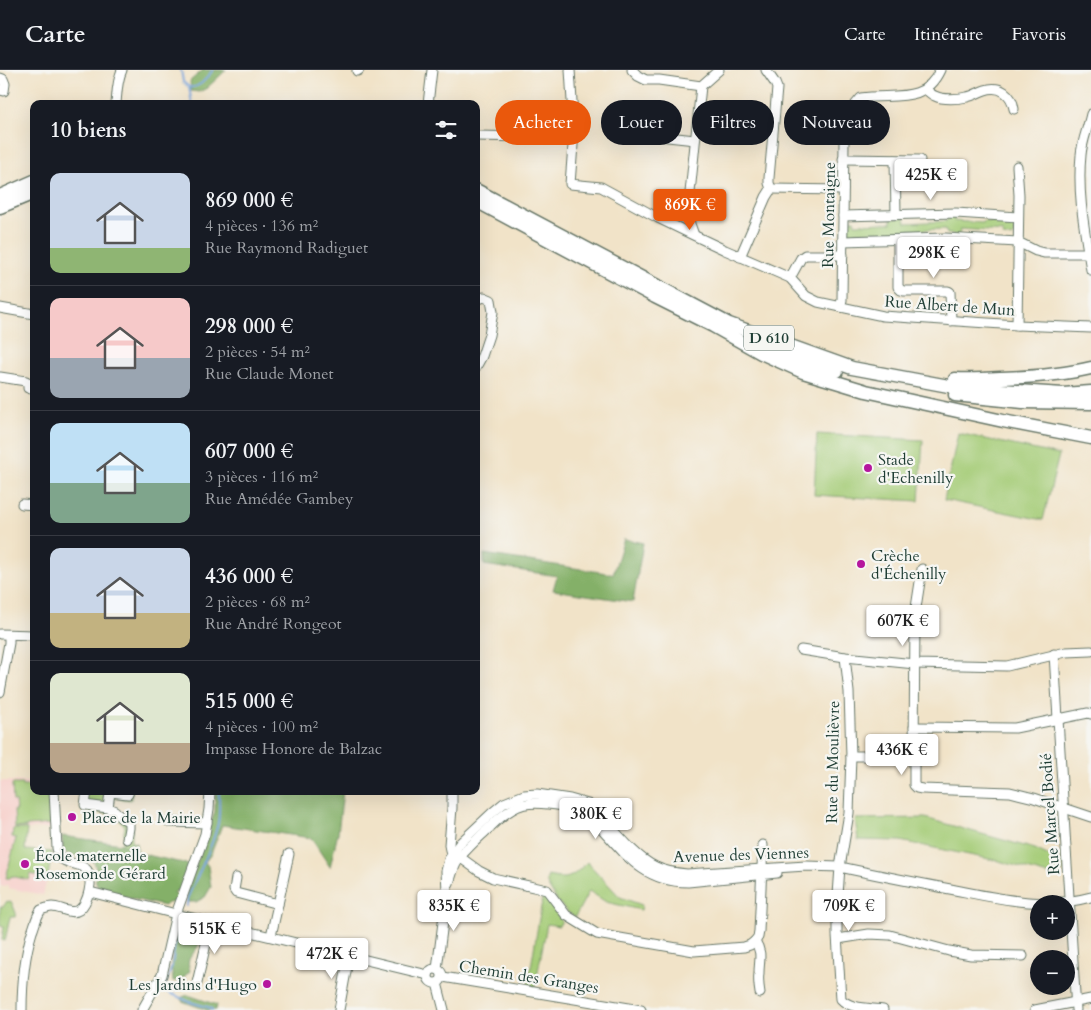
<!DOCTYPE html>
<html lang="fr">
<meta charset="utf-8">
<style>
:root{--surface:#171b24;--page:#20242c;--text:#f1f3f6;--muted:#9ea1a6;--line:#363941;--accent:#ea580c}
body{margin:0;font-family:Cardo,serif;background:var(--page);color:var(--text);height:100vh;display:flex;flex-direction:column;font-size:19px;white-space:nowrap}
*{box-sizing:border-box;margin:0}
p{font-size:16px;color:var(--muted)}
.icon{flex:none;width:28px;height:28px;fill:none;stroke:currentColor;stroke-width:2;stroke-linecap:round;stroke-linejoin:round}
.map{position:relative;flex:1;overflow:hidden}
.details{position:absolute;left:30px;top:30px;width:450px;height:695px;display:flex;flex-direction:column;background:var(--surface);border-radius:10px;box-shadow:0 5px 20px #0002}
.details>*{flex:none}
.guide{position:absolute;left:495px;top:30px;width:475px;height:45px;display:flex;gap:10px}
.tools{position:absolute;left:1030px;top:825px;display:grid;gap:10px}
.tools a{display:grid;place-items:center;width:45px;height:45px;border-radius:50%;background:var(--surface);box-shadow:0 5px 20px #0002;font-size:25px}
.price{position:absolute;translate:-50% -42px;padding:0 11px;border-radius:5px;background:#fff;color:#222;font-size:16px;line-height:32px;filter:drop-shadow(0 1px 2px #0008)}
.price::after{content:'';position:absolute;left:50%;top:30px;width:15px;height:11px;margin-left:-8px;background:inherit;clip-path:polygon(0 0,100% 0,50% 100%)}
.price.current{background:var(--accent);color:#fff}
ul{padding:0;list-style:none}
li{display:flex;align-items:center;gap:15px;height:125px;padding:0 20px}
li+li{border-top:1px solid var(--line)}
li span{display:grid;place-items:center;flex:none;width:140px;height:100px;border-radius:10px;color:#555}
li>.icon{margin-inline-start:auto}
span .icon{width:60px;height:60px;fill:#fffc;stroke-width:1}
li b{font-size:21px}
h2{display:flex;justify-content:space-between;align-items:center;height:60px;padding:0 20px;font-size:21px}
.tag{padding:0 18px;border-radius:22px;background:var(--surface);box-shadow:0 5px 20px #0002;font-size:18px;line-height:45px}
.tag.current{background:var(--accent);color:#fff}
header{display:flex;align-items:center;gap:30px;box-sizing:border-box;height:70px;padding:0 25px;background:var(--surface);border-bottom:1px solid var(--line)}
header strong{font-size:24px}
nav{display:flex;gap:28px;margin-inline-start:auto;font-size:18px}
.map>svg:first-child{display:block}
</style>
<header>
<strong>Carte</strong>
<nav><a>Carte</a><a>Itinéraire</a><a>Favoris</a></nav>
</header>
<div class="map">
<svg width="1091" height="940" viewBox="0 0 1091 940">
<rect width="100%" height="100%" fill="#f6f6f2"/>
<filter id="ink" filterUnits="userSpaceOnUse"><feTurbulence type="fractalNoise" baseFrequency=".02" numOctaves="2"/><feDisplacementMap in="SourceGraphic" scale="10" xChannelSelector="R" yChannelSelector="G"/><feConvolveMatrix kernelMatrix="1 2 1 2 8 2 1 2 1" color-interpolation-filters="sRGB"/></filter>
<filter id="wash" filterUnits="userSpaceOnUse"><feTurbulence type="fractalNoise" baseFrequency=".0096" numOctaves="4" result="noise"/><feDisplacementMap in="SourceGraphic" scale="20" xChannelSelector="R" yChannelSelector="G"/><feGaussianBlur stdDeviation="1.12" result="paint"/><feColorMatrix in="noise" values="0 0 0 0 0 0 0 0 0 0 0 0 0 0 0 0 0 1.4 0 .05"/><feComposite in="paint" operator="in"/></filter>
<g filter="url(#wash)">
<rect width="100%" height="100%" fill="#f1e3c8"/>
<path fill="#f7d0cb" d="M0,711L34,712V721H49L52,758L27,759L25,780L52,782L48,806L43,825L8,818V815H5V817L0,816Z"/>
<g fill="#a5cc77" stroke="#628456">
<path d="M947,146H954V151L983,153L984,151L1002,152L1003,150L1013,151L1014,154V165L1011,167L1003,166V162L960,159L959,165L947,164L946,159L909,160L908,166L880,167V162H855V166L851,167L848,165V152L850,150H855V154L891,153V149L905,147L906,153L947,151Z"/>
<path d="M958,363L1059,385L1043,450L944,430Z"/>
<path d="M817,364L923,370L919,431L814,425Z"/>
<path d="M12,714H22V716H34V721H49L51,754L27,756V757L15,758L14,740H16L15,731H13Z"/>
<path d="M85,721H132L131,730L113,728L112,737L133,754L131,772L124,776L122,774L125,756L119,749L112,744L82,740Z"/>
<path d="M925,748L1035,779L1062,792L1063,802L1048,805L999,791L900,771L858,770L855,749Z"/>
<path d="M13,759H27L25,780L52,782L48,806L42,805V807L31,804L29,810L11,806L10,808H6L16,768L12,767Z"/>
<path d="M587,792L620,827L642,835L641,840L606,832L589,821L575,847C563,841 551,823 546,811L548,806C570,811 572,807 587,792Z"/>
<path d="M543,825L562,851L559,856L547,854L535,917L528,915Z"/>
<path d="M7,831L12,833L16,843L15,847H10L5,871L2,870L4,857L0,856V837H3Z"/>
</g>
<g fill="#84b068" stroke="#52764e">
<path d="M203,0H226L207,18L199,22L191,21L190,11Z"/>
<path d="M624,469L643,473L633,532L553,520L557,506L484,495V484L613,504Z"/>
<path d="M215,721H343L338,763L330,797L311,768L222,755L211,784L205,792L208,796L211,817L205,827L196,832H188L187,829L186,823L215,741Z"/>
<path d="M62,766L122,774L124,776L131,772L136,773L138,783L191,795L181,821H175L174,824L179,826L177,832L167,833L164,836L115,825L101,820C99,817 97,815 96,812C94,804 98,797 93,791L66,783L63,779Z"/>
<path d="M187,853L189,860L202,866C201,870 199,874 197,878C190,888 186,889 190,901L180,911H173L171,893L178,854Z"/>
<path d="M188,925L217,935L216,940H207L182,931L180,928Z"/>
</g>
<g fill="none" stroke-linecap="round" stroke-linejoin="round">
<g stroke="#71a1db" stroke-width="2">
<path d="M181,0L183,12L189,17L192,34"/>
<path d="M189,17C200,19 206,8 213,0"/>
<path d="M187,836V829C197,806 213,777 218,753C220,742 219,732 219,721"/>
<path d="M180,853L175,872L172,896L164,918L165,921L190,932L211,938L212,940"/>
</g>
</g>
</g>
<g filter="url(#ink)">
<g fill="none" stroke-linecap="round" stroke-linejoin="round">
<defs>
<g id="minor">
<path d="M570,0L574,62L570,114L601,117L658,148L689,163L725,180L790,208L806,226L818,232L883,246L1017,255L1091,258"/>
<path d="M632,0L638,6L646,10H659L701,16L719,0"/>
<path d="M357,1L359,0"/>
<path d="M925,19C928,21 932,25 935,26C943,30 958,29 967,27C973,26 979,22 985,20C1000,15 1012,24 1014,39"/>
<path d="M0,20L4,21L5,14L3,9L0,8"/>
<path d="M116,34C117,22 117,11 122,0"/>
<path d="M428,34L432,0"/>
<path d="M1091,44C1088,58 1082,71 1081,85C1077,124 1085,162 1091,200"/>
<path d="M650,65L695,70"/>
<path d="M476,66L533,67L544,61L574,60"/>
<path d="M843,89L920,90"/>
<path d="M895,90L896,144"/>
<path d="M771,119L843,120"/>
<path d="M843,146L956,143L1018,147"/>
<path d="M694,165L690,154L688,142L701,16"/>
<path d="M898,170V217L901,220L904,221H948L950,222L951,251"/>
<path d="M843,171L945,168L1018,172L1036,181L1044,183H1088"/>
<path d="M740,187L766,127L771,119L769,113V108L777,18L775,13L766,0"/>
<path d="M790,208L801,188L805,185H843"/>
<path d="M476,230L484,227L491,230L493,242L489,265L482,286L476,297"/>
<path d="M840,237L842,230L844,72L855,35L861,28C892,23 924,35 940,0"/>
<path d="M0,238L34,244"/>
<path d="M1017,255L1019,125L1017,96"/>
<path d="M0,307L26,311L28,313V318L34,320"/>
<path d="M22,434L34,435"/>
<path d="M922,499L915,544L914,686V715L917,718L922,719L1010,722L1034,728L1091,747"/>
<path d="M0,564L34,565"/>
<path d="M801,580L845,587L915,594L1007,596L1066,582L1091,581"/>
<path d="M1054,584L1076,940"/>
<path d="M845,587L849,622L851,686L849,743L840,797L837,839V865L841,929C850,939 870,938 883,940"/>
<path d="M0,622L9,573V565"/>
<path d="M914,657L1015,658L1088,643L1091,644"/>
<path d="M851,686H914"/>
<path d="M87,721L85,735L108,738L115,741L120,747L128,751L129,754V758L127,769"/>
<path d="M452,721V738L449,775L450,780L479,801L493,808L547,820L566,845L597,864L694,881L744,877L750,875L755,871"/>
<path d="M108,738L110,722L128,724L129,721"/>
<path d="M169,752L207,753"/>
<path d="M236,808L234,820L236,823L278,834"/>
<path d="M449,813C452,804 454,794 461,786C470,775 481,766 491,756C517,731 528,730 563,736C573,738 583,739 591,746C596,751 600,756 604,761C629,789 647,812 688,812L777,803"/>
<path d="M90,822L176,844L428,905"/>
<path d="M271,866L289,784"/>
<path d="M838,869L869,864L890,865L949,881L971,885L1023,886"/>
<circle cx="435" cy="906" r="7"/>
<path d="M437,899L447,821L446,801L449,789L460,773L492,743L504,733L524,725L537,724L570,729L588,734L595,739C612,757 634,787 656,797C666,802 676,803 687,804L806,796L840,797C877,805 913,812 950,819C997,828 1044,840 1091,827"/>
<path d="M443,907L641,940"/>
<path d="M197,913L211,852"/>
<path d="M437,913L444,940"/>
<path d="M760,923C759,917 758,910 759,903C759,890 763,883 755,871L758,867L759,861L763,775"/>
<path d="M22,940C22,913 24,888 32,862C35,855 36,847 41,840C44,839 48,837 52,837C60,837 72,845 79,840C88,833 94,810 87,800C80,792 65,795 59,786C58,783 58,781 57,778L54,721"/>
<path d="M142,940L162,905L176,844L205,764L209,739L210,721"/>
<path d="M339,940L349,885"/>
<path d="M1035,940L1091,929"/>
</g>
<g id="highway">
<path d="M476,120L729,254L852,298L954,317L1063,324L1091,322"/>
<path d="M0,126L34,111"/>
<path d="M476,131L655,227L713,256L761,283L803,302L866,321L1003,351L1091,368"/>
<path d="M0,137L34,123"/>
<path d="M773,280L796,289L837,301"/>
<path d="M955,309C971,310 986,309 1002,308C1032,307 1062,305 1091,298"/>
<path d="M955,325L1023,332L1091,333"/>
</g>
</defs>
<use href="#minor" stroke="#687768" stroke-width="11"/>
<use href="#highway" stroke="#687768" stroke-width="15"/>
<use href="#minor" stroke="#fff" stroke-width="9"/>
<use href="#highway" stroke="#fff" stroke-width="12"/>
</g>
</g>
<g fill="#b5179e" stroke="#f6f6f2" stroke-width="2">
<circle cx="868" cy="398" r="5"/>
<circle cx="861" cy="494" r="5"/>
<circle cx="72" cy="747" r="5"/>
<circle cx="25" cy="794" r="5"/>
<circle cx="267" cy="914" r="5"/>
</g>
<g text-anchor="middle" stroke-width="4.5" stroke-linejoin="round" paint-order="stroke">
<rect fill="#f6f6f2" stroke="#60746d" stroke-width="1" x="744" y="255.5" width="50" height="25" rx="4"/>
<g font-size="15" font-weight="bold" fill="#1f3d34">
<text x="769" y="273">D 610</text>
</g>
<g font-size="16" fill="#1f3d34" stroke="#f6f6f2">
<text transform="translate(828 145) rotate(-89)" y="6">Rue Montaigne</text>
<text transform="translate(950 235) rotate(4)" y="6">Rue Albert de Mun</text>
<text transform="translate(832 692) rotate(-89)" y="6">Rue du Moulièvre</text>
<text transform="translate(1049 744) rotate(-94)" y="6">Rue Marcel Bodié</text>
<text transform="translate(741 784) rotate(-2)" y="6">Avenue des Viennes</text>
<text transform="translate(529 906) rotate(9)" y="6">Chemin des Granges</text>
</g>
<g font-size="16" fill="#1f3d34" stroke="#f6f6f2" text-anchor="start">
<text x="878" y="395">Stade<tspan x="878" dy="18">d'Echenilly</tspan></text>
<text x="871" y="491">Crèche<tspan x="871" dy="18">d'Échenilly</tspan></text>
<text x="82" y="753">Place de la Mairie</text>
<text x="35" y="791">École maternelle<tspan x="35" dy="18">Rosemonde Gérard</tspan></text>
<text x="257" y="920" text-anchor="end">Les Jardins d'Hugo</text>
</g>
</g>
</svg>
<div class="tools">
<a>+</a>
<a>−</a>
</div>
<b class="price" style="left:931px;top:131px">425K €</b>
<b class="price current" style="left:690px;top:161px">869K €</b>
<b class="price" style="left:934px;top:209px">298K €</b>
<b class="price" style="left:903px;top:577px">607K €</b>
<b class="price" style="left:902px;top:706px">436K €</b>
<b class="price" style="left:596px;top:770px">380K €</b>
<b class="price" style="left:454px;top:862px">835K €</b>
<b class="price" style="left:849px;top:862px">709K €</b>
<b class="price" style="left:215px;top:885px">515K €</b>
<b class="price" style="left:332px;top:910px">472K €</b>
<div class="guide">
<a class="tag current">Acheter</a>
<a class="tag">Louer</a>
<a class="tag">Filtres</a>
<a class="tag">Nouveau</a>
</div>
<section class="details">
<h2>10 biens<svg class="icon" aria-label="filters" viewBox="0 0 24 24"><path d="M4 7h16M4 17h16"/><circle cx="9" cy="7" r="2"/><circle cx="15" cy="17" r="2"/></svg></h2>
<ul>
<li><span style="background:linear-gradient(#c9d6e8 75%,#8fb573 0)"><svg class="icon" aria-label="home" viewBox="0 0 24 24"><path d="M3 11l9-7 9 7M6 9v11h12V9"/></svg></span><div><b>869 000 €</b><p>4 pièces · 136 m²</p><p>Rue Raymond Radiguet</p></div></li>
<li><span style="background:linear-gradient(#f6c9c9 60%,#9aa5b1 0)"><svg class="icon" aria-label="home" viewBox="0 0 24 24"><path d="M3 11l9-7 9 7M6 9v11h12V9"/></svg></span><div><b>298 000 €</b><p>2 pièces · 54 m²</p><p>Rue Claude Monet</p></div></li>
<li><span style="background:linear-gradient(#bfe0f5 60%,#7fa58c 0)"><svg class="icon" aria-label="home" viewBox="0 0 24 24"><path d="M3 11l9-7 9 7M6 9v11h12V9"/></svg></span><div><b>607 000 €</b><p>3 pièces · 116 m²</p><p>Rue Amédée Gambey</p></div></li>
<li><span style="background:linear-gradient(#c9d6e8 65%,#c2b280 0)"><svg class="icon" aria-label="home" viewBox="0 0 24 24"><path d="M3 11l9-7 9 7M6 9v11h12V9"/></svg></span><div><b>436 000 €</b><p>2 pièces · 68 m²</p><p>Rue André Rongeot</p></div></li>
<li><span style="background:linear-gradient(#dfe7d0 70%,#b9a48a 0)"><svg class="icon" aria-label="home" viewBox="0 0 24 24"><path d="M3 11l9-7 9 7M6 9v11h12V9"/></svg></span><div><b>515 000 €</b><p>4 pièces · 100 m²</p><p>Impasse Honore de Balzac</p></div></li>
</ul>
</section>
</div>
